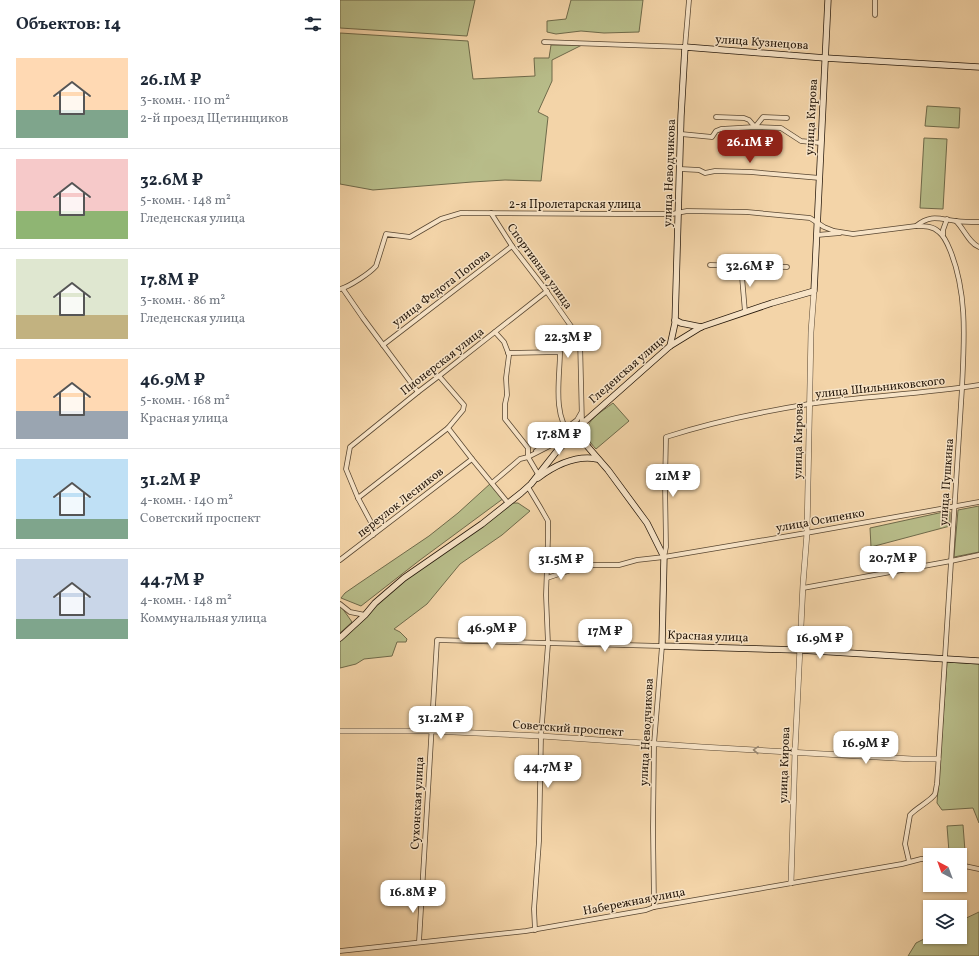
<!DOCTYPE html>
<html lang="ru">
<meta charset="utf-8">
<style>
:root{--surface:#fff;--page:#f2f2f3;--text:#1f2937;--muted:#747a83;--line:#e0e1e3;--accent:#8f2418}
body{margin:0;font-family:Vollkorn,serif;background:var(--page);color:var(--text);height:100vh;display:flex;flex-direction:column;font-size:15px;white-space:nowrap}
*{box-sizing:border-box;margin:0}
p{font-size:13px;color:var(--muted)}
.icon{flex:none;width:22px;height:22px;fill:none;stroke:currentColor;stroke-width:2;stroke-linecap:round;stroke-linejoin:round}
.map{position:relative;flex:1;overflow:hidden}
.sheet{display:flex;flex-direction:column;background:var(--surface);width:340px}
.sheet>*{flex:none}
.needle{width:26px;rotate:319deg}
.controls{position:absolute;left:583px;top:848px;display:grid;gap:8px}
.controls a{display:grid;place-items:center;width:44px;height:44px;border-radius:0px;background:var(--surface);box-shadow:0 1px 3px #0004;font-size:20px}
.price{position:absolute;translate:-50% -34px;padding:0 9px;border-radius:8px;background:#fff;color:#222;font-size:13px;line-height:26px;filter:drop-shadow(0 1px 2px #0008)}
.price::after{content:'';position:absolute;left:50%;top:24px;width:12px;height:9px;margin-left:-6px;background:inherit;clip-path:polygon(0 0,100% 0,50% 100%)}
.price.active{background:var(--accent);color:#fff}
ul{padding:0;list-style:none}
li{display:flex;align-items:center;gap:12px;height:100px;padding:0 16px}
li+li{border-top:1px solid var(--line)}
li span{display:grid;place-items:center;flex:none;width:112px;height:80px;border-radius:0px;color:#555}
li>.icon{margin-inline-start:auto}
span .icon{width:48px;height:48px;fill:#fffc;stroke-width:1}
li b{font-size:17px}
h2{display:flex;justify-content:space-between;align-items:center;height:48px;padding:0 16px;font-size:17px}
main{display:flex;flex:1;min-height:0}
.map>svg:first-child{display:block}
</style>
<main>
<section class="sheet">
<h2>Объектов: 14<svg class="icon" aria-label="filters" viewBox="0 0 24 24"><path d="M4 7h16M4 17h16"/><circle cx="9" cy="7" r="2"/><circle cx="15" cy="17" r="2"/></svg></h2>
<ul>
<li><span style="background:linear-gradient(#ffd9b3 65%,#7fa58c 0)"><svg class="icon" aria-label="home" viewBox="0 0 24 24"><path d="M3 11l9-7 9 7M6 9v11h12V9"/></svg></span><div><b>26.1M ₽</b><p>3-комн. · 110 m²</p><p>2-й проезд Щетинщиков</p></div></li>
<li><span style="background:linear-gradient(#f6c9c9 65%,#8fb573 0)"><svg class="icon" aria-label="home" viewBox="0 0 24 24"><path d="M3 11l9-7 9 7M6 9v11h12V9"/></svg></span><div><b>32.6M ₽</b><p>5-комн. · 148 m²</p><p>Гледенская улица</p></div></li>
<li><span style="background:linear-gradient(#dfe7d0 70%,#c2b280 0)"><svg class="icon" aria-label="home" viewBox="0 0 24 24"><path d="M3 11l9-7 9 7M6 9v11h12V9"/></svg></span><div><b>17.8M ₽</b><p>3-комн. · 86 m²</p><p>Гледенская улица</p></div></li>
<li><span style="background:linear-gradient(#ffd9b3 65%,#9aa5b1 0)"><svg class="icon" aria-label="home" viewBox="0 0 24 24"><path d="M3 11l9-7 9 7M6 9v11h12V9"/></svg></span><div><b>46.9M ₽</b><p>5-комн. · 168 m²</p><p>Красная улица</p></div></li>
<li><span style="background:linear-gradient(#bfe0f5 75%,#7fa58c 0)"><svg class="icon" aria-label="home" viewBox="0 0 24 24"><path d="M3 11l9-7 9 7M6 9v11h12V9"/></svg></span><div><b>31.2M ₽</b><p>4-комн. · 140 m²</p><p>Советский проспект</p></div></li>
<li><span style="background:linear-gradient(#c9d6e8 75%,#7fa58c 0)"><svg class="icon" aria-label="home" viewBox="0 0 24 24"><path d="M3 11l9-7 9 7M6 9v11h12V9"/></svg></span><div><b>44.7M ₽</b><p>4-комн. · 148 m²</p><p>Коммунальная улица</p></div></li>
</ul>
</section>
<div class="map">
<svg width="639" height="956" viewBox="0 0 639 956">
<rect width="100%" height="100%" fill="#f3d4a8"/>
<filter id="stains"><feTurbulence type="fractalNoise" baseFrequency=".005" numOctaves="4"/><feColorMatrix values="0 0 0 0 .2 0 0 0 0 .09 0 0 0 0 .02 0 0 0 .5 -.17"/></filter>
<radialGradient id="worn" r=".72"><stop offset=".6" stop-color="#630" stop-opacity="0"/><stop offset="1" stop-color="#630" stop-opacity=".3"/></radialGradient>
<g fill="#b8bd8a" stroke="#6f6a4a">
<path d="M0,0H135L127,36L0,28Z"/>
<path d="M231,0H303L299,32L264,33L241,31L216,34L207,32V21L226,19Z"/>
<path d="M0,33L128,41L133,79L195,76L194,58H209L211,45H242L212,60V81L198,112L208,117L201,181L165,180L132,182L33,190L0,184Z"/>
<path d="M587,106L620,108L619,128L585,126Z"/>
<path d="M584,138L607,139L603,209L580,208Z"/>
<path d="M273,403L289,421L256,449C253,446 250,442 248,439C240,423 263,411 273,403Z"/>
<path d="M151,483L164,498L80,560L21,606L1,598L5,593L18,584L89,536L118,513Z"/>
<path d="M168,503H178L190,511L162,535L120,564L87,604L54,629L60,632L67,639L66,642H57L52,656L24,659L16,664L0,668V638L51,590Z"/>
<path d="M639,506V552L614,557L618,510Z"/>
<path d="M608,511L610,512V526L531,547L530,528Z"/>
<path d="M0,605L12,622L0,633Z"/>
<path d="M607,662L639,664V823L633,808L602,810L597,803Z"/>
<path d="M623,825L625,851L609,852L607,826Z"/>
<path d="M639,912V956H568L576,943L590,936L620,937V921Z"/>
</g>
<g fill="none" stroke-linecap="round" stroke-linejoin="round">
<defs>
<g id="minor">
<path d="M535,15V0"/>
<path d="M204,42L345,47L349,0"/>
<path d="M376,117L404,118L409,120L415,127L423,117L447,118"/>
<path d="M341,134L372,137L376,131L381,129L415,127L441,128L461,141L481,143"/>
<path d="M340,169L359,170L365,173L375,171L411,172L480,178"/>
<path d="M151,213L172,246L205,289L240,339L242,424"/>
<path d="M616,221C624,229 629,243 639,247"/>
<path d="M477,235L500,233"/>
<path d="M603,235V230L607,219"/>
<path d="M370,265L447,267"/>
<path d="M401,265L405,312"/>
<path d="M0,289C9,287 30,273 36,266L46,234L70,237L101,219L121,213L279,214H332L347,211L407,212L470,218L484,227L494,231L513,234L576,226C591,214 599,219 616,221C623,222 632,222 639,222"/>
<path d="M3,289L23,318L78,392"/>
<path d="M155,332L164,342L169,355L166,378L167,395L165,404V419L188,448V457L198,474"/>
<path d="M43,345L172,246"/>
<path d="M99,376L124,405L123,410L108,428L132,459L168,503"/>
<path d="M196,451L237,420L241,413"/>
<path d="M152,483L180,459L188,457L231,435C212,416 220,376 220,352L168,353"/>
<path d="M188,487L200,507L208,521V538L206,595L208,644L201,736L199,841L194,909L195,930"/>
<path d="M18,498L108,428"/>
<path d="M33,535V526L18,498L6,469L10,447L78,392L99,376L207,291"/>
<path d="M324,557L326,547L325,483L326,437C373,422 420,412 469,404C525,396 583,394 639,385"/>
<path d="M0,560L132,459"/>
<path d="M207,578L231,570L254,565H279L297,560L324,557L466,533L639,502"/>
<path d="M463,588L611,561L639,555"/>
<path d="M0,604L10,612L25,615"/>
<path d="M569,861L565,844L570,815C576,808 592,800 595,794C596,791 596,787 597,784L622,388C624,342 628,294 610,250C608,245 604,236 599,232C593,226 585,226 576,226"/>
<path d="M620,865L639,869"/>
<path d="M79,942L97,640L322,646L314,744L313,828L314,907"/>
<path d="M0,951L186,931L306,910L314,907L562,864L581,859H590"/>
</g>
<g id="tertiary">
<path d="M0,731H91L201,736L362,747L572,759H598"/>
<path d="M451,883L455,752L463,584L467,533L471,332L474,291"/>
</g>
<g id="secondary">
<path d="M335,320L341,323L361,327"/>
<path d="M330,346L335,323L341,116L345,47L485,58L639,67"/>
<path d="M241,424V435L248,447L268,470L307,523L324,557L322,646L460,650L639,661"/>
<path d="M198,478C214,466 236,455 257,459"/>
<path d="M0,638L25,615L35,603L64,578L142,524L181,493L191,484L217,451L242,424L330,346L361,327L432,303L474,291L488,0"/>
</g>
</defs>
<use href="#minor" stroke="#594732" stroke-width="5.5"/>
<use href="#tertiary" stroke="#594732" stroke-width="6"/>
<use href="#secondary" stroke="#26180b" stroke-width="7"/>
<use href="#minor" stroke="#f7e3c6" stroke-width="4"/>
<use href="#tertiary" stroke="#f7e3c6" stroke-width="5"/>
<use href="#secondary" stroke="#f7e3c6" stroke-width="5.5"/>
</g>
<defs><path id="oneway-chevron" d="M-2-3.5L2.5 0L-2 3.5" fill="none" stroke-width="1.6" stroke-linecap="round" stroke-linejoin="round"/></defs>
<use stroke="#998872" href="#oneway-chevron" transform="translate(416 750) rotate(-177)"/>
<g text-anchor="middle" stroke-width="3" stroke-linejoin="round" paint-order="stroke">
<g font-size="12" fill="#26180b" stroke="#f7e3c6">
<text transform="translate(422 42) rotate(4)" y="4">улица Кузнецова</text>
<text transform="translate(471 117) rotate(-87)" y="4">улица Кирова</text>
<text transform="translate(329 173) rotate(-88)" y="4">улица Неводчикова</text>
<text x="235" y="208">2-я Пролетарская улица</text>
<text transform="translate(200 266) rotate(54)" y="4">Спортивная улица</text>
<text transform="translate(101 288) rotate(-37)" y="4">улица Федота Попова</text>
<text transform="translate(102 361) rotate(-38)" y="4">Пионерская улица</text>
<text transform="translate(287 369) rotate(-41)" y="4">Гледенская улица</text>
<text transform="translate(540 387) rotate(-6)" y="4">улица Шильниковского</text>
<text transform="translate(458 441) rotate(-89)" y="4">улица Кирова</text>
<text transform="translate(606 482) rotate(-86)" y="4">улица Пушкина</text>
<text transform="translate(60 502) rotate(-38)" y="4">переулок Лесников</text>
<text transform="translate(480 520) rotate(-10)" y="4">улица Осипенко</text>
<text transform="translate(368 636) rotate(2)" y="4">Красная улица</text>
<text transform="translate(228 728) rotate(4)" y="4">Советский проспект</text>
<text transform="translate(306 732) rotate(-87)" y="4">улица Неводчикова</text>
<text transform="translate(444 765) rotate(-88)" y="4">улица Кирова</text>
<text transform="translate(77 803) rotate(-87)" y="4">Сухонская улица</text>
<text transform="translate(294 901) rotate(-11)" y="4">Набережная улица</text>
</g>
</g>
<rect width="100%" height="100%" filter="url(#stains)"/>
<rect width="100%" height="100%" fill="url(#worn)"/>
</svg>
<div class="controls">
<a><svg class="needle" viewBox="-14 -14 28 28"><path d="M0-13l5 13h-10z" fill="#e53935"/><path d="M0 13l5-13h-10z" fill="#747a83"/></svg></a>
<a><svg class="icon" aria-label="layers" viewBox="0 0 24 24"><path d="M12 4l9 5-9 5-9-5zM3 14l9 5 9-5"/></svg></a>
</div>
<b class="price active" style="left:410px;top:164px">26.1M ₽</b>
<b class="price" style="left:410px;top:288px">32.6M ₽</b>
<b class="price" style="left:228px;top:359px">22.3M ₽</b>
<b class="price" style="left:219px;top:456px">17.8M ₽</b>
<b class="price" style="left:333px;top:498px">21M ₽</b>
<b class="price" style="left:553px;top:580px">20.7M ₽</b>
<b class="price" style="left:221px;top:581px">31.5M ₽</b>
<b class="price" style="left:152px;top:650px">46.9M ₽</b>
<b class="price" style="left:265px;top:653px">17M ₽</b>
<b class="price" style="left:480px;top:660px">16.9M ₽</b>
<b class="price" style="left:101px;top:740px">31.2M ₽</b>
<b class="price" style="left:526px;top:765px">16.9M ₽</b>
<b class="price" style="left:208px;top:789px">44.7M ₽</b>
<b class="price" style="left:73px;top:914px">16.8M ₽</b>
</div>
</main>
